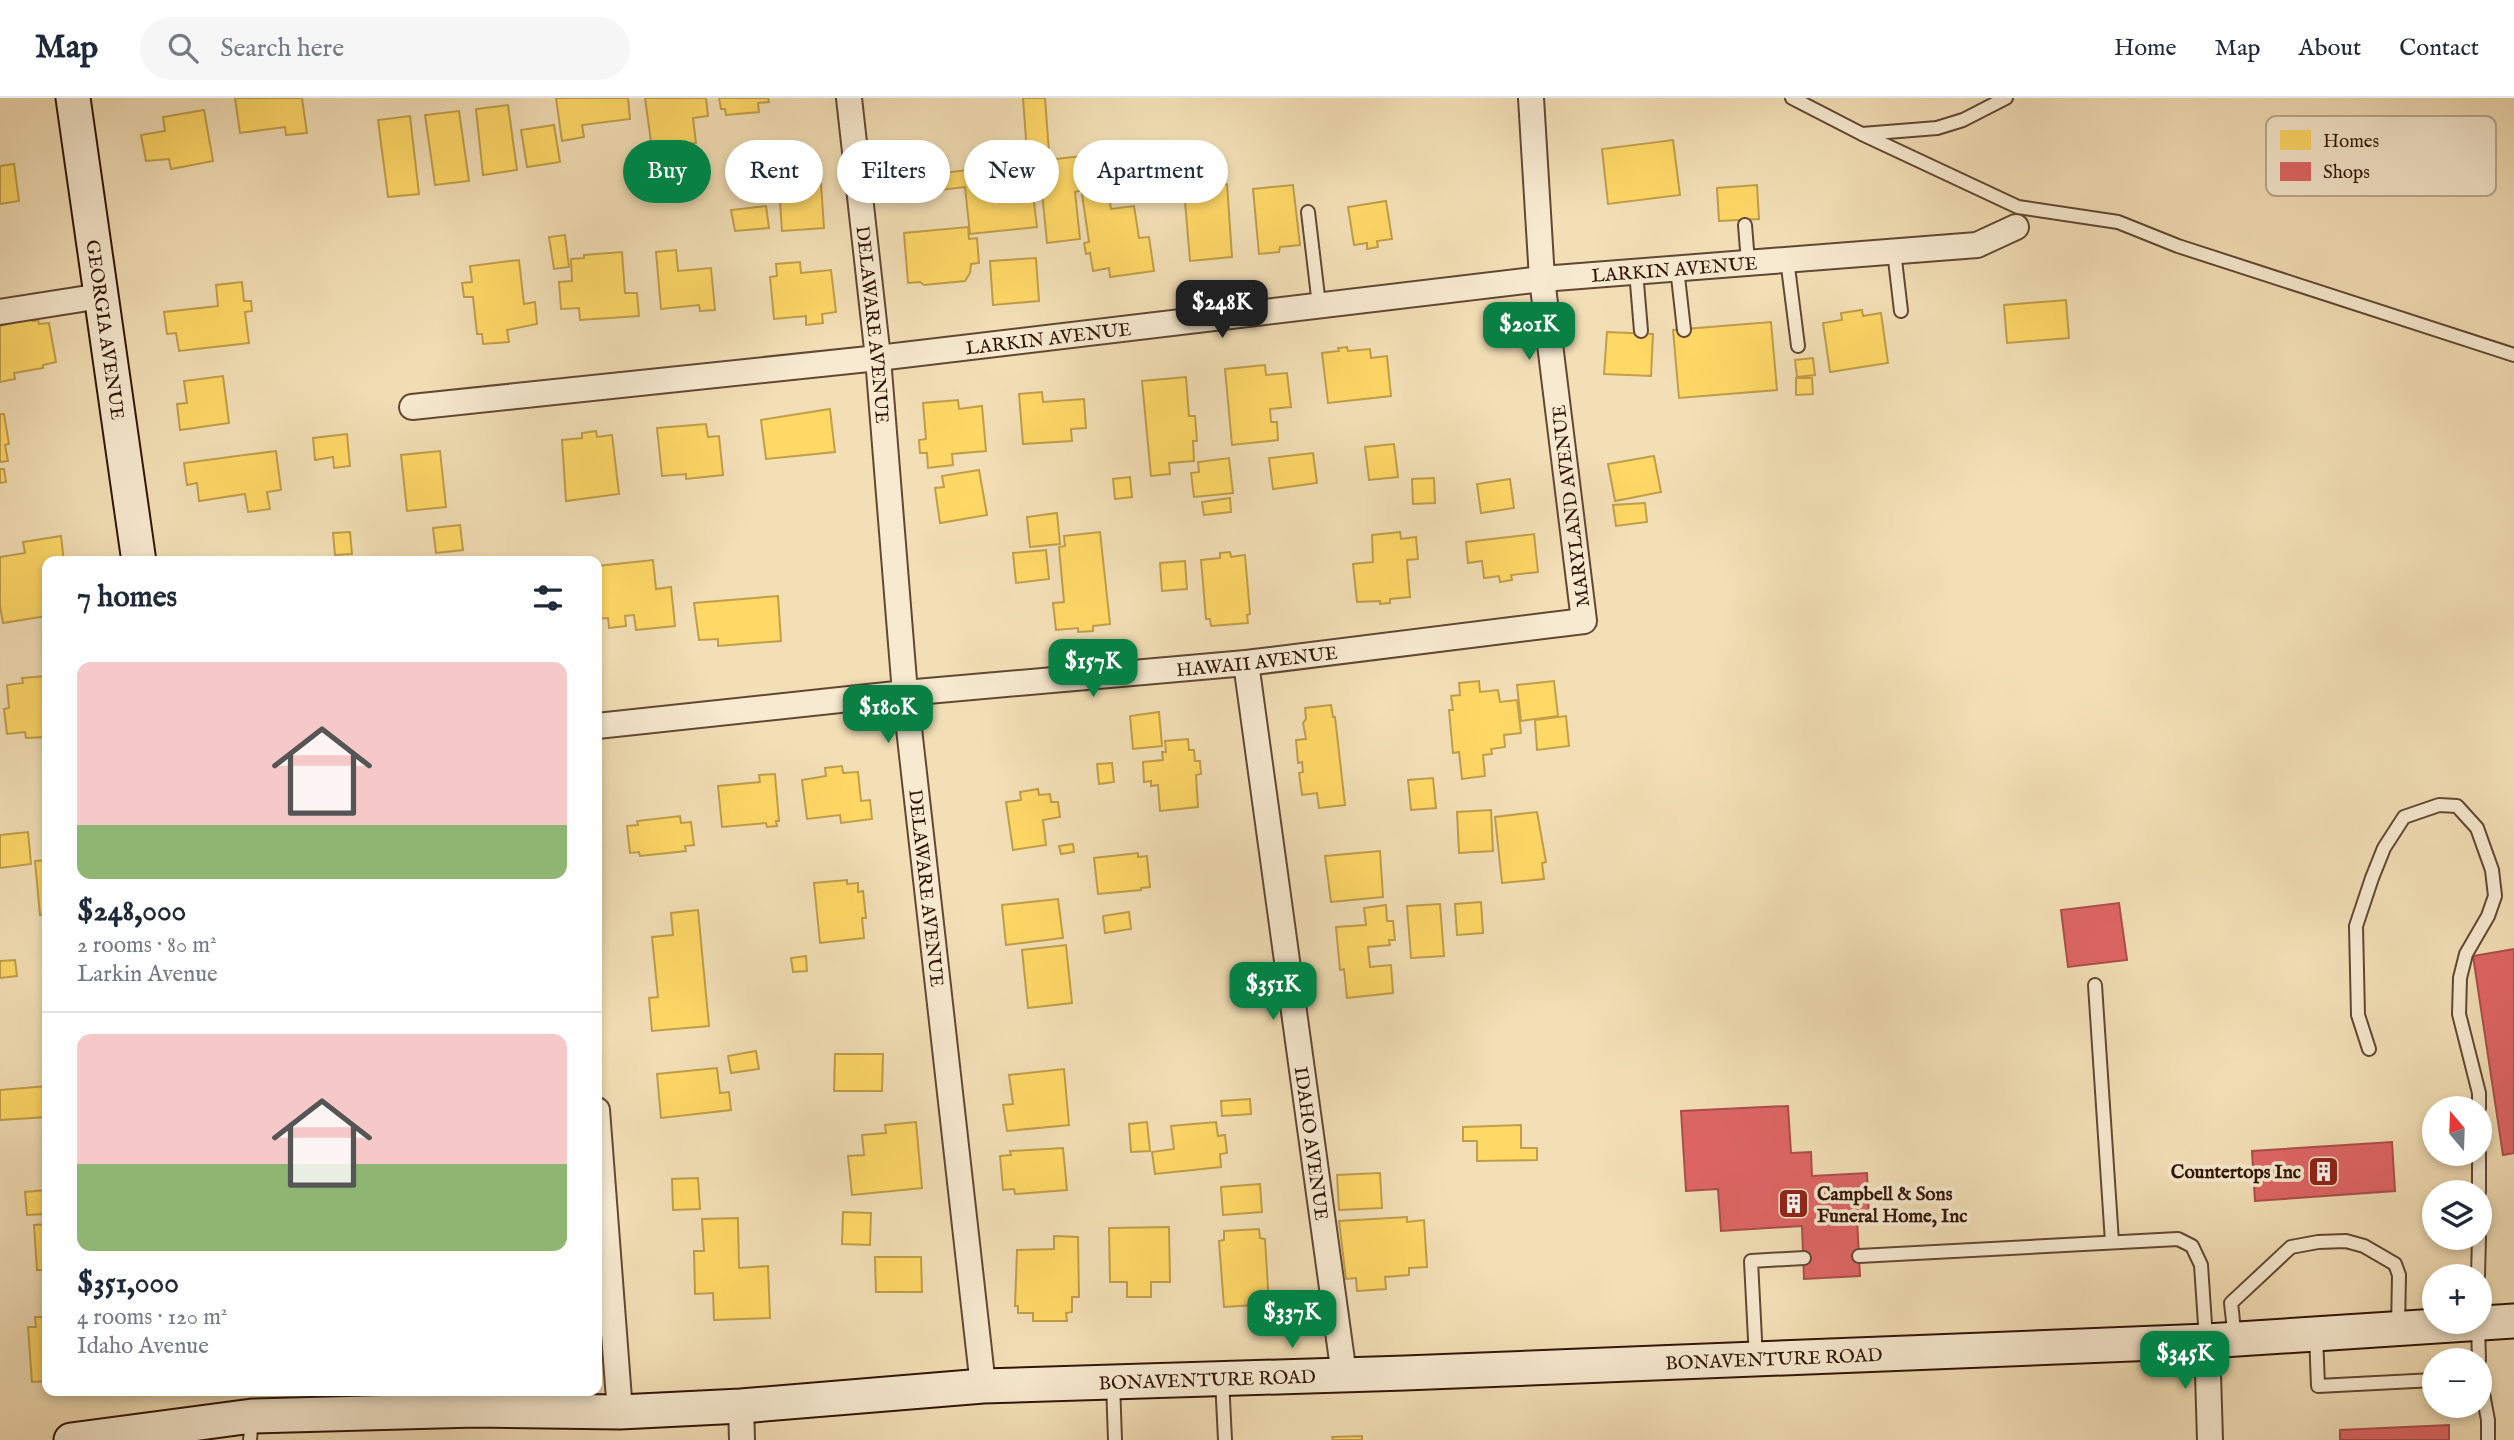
<!DOCTYPE html>
<meta charset="utf-8">
<style>
:root{--surface:#fff;--page:#f6f6f7;--text:#1f2937;--muted:#747a83;--line:#e0e1e3;--accent:#0b8043}
body{margin:0;font-family:"IM FELL English",serif;background:var(--page);color:var(--text);height:100vh;display:flex;flex-direction:column;font-size:26px;white-space:nowrap}
*{box-sizing:border-box;margin:0}
p{font-size:23px;color:var(--muted)}
.icon{flex:none;width:38px;height:38px;fill:none;stroke:currentColor;stroke-width:2;stroke-linecap:round;stroke-linejoin:round}
.map{position:relative;flex:1;overflow:hidden}
.drawer{position:absolute;left:42px;top:458px;width:560px;height:840px;display:flex;flex-direction:column;background:var(--surface);border-radius:14px;box-shadow:0 4px 10px #0003}
.drawer>*{flex:none}
.hud{position:absolute;left:623px;top:42px;width:665px;height:63px;display:flex;gap:14px}
.needle{width:46px;rotate:341deg}
.controls{position:absolute;left:2422px;top:998px;display:grid;gap:14px}
.controls a{display:grid;place-items:center;width:70px;height:70px;border-radius:50%;background:var(--surface);box-shadow:0 4px 10px #0003;font-size:35px}
.price{position:absolute;translate:-50% -60px;padding:0 16px;border-radius:14px;background:var(--accent);color:#fff;font-size:23px;line-height:46px;filter:drop-shadow(0 2px 4px #0008)}
.price::after{content:'';position:absolute;left:50%;top:42px;width:21px;height:16px;margin-left:-10px;background:inherit;clip-path:polygon(0 0,100% 0,50% 100%)}
.price.current{background:#222;color:#fff}
ul{padding:0;list-style:none}
li{display:grid;align-content:center;gap:14px;height:371px;padding:0 35px}
li+li{border-top:2px solid var(--line)}
li span{display:grid;place-items:center;height:217px;border-radius:14px;color:#555}
li>.icon{margin-inline-start:auto}
span .icon{width:126px;height:126px;fill:#fffc;stroke-width:1}
li b{font-size:30px}
h2{display:flex;justify-content:space-between;align-items:center;height:84px;padding:0 35px;font-size:30px}
.chip{padding:0 24px;border-radius:32px;background:var(--surface);box-shadow:0 4px 10px #0003;font-size:24px;line-height:63px}
.chip.current{background:var(--accent);color:#fff}
header{display:flex;align-items:center;gap:42px;box-sizing:border-box;height:98px;padding:0 35px;background:var(--surface);border-bottom:2px solid var(--line)}
header strong{font-size:33px}
nav{display:flex;gap:38px;margin-inline-start:auto;font-size:24px}
.search{width:490px;height:63px;background:var(--page);display:flex;align-items:center;gap:18px;box-sizing:border-box;padding:0 24px;border-radius:38px;color:var(--muted);font-size:26px}
.map>svg:first-child{display:block}
</style>
<header>
<strong>Map</strong>
<div class="search"><svg class="icon" aria-label="search" viewBox="0 0 24 24"><circle cx="10" cy="10" r="6"/><path d="M15 15l6 6"/></svg>Search here</div>
<nav><a>Home</a><a>Map</a><a>About</a><a>Contact</a></nav>
</header>
<div class="map">
<svg width="2514" height="1342" viewBox="0 0 2514 1342">
<rect width="100%" height="100%" fill="#f3dfb6"/>
<filter id="stains"><feTurbulence type="fractalNoise" baseFrequency=".00286" numOctaves="4"/><feColorMatrix values="0 0 0 0 .2 0 0 0 0 .09 0 0 0 0 .02 0 0 0 .5 -.17"/></filter>
<radialGradient id="worn" r=".72"><stop offset=".6" stop-color="#630" stop-opacity="0"/><stop offset="1" stop-color="#630" stop-opacity=".3"/></radialGradient>
<g fill="#ffd966" stroke="#c19e4a" stroke-width="2">
<path d="M235,0H302L307,35L286,37L285,29L240,35Z"/>
<path d="M556,0H628L630,21L582,27L584,39L562,43Z"/>
<path d="M645,0H706L708,18L693,20L696,45L652,51Z"/>
<path d="M719,0H768L769,4L758,5L759,14L726,17L725,11H721Z"/>
<path d="M1023,0H1045L1049,54L1027,55Z"/>
<path d="M508,7L517,72L483,77L476,11Z"/>
<path d="M204,12L213,63L171,71L169,61L146,63L141,37L165,33L163,19Z"/>
<path d="M459,13L469,83L435,87L425,17Z"/>
<path d="M410,18L419,96L388,99L378,22Z"/>
<path d="M554,27L560,64L527,69L521,32Z"/>
<path d="M1673,42L1680,97L1608,106L1602,51Z"/>
<path d="M1082,58L1084,79H1088L1090,90L1075,94L1080,141L1047,145L1039,63Z"/>
<path d="M693,61L696,81L658,86L655,66Z"/>
<path d="M1029,64L1037,129L970,136L965,89L915,95L912,79Z"/>
<path d="M14,66L19,103L0,106V68Z"/>
<path d="M821,86L824,130L782,133L779,89Z"/>
<path d="M1227,86L1232,159L1190,163L1184,91Z"/>
<path d="M1293,87L1300,147L1280,149L1279,154L1259,156L1253,91Z"/>
<path d="M1757,87L1759,121L1719,123L1717,90Z"/>
<path d="M1108,92L1111,111L1134,108L1139,140L1149,139L1154,173L1110,179L1109,170L1093,173L1090,155L1086,156L1084,145L1089,144L1082,96Z"/>
<path d="M1386,103L1392,141L1377,143L1378,149L1367,151V145L1354,147L1348,109Z"/>
<path d="M766,108L769,130L735,133L731,112Z"/>
<path d="M968,129L969,141L977,140L979,165L971,166L970,175L965,183L924,187L920,184L908,185L904,135Z"/>
<path d="M565,137L569,169L554,171L549,139Z"/>
<path d="M676,152L678,173L711,170L715,212L700,213L699,207L661,211L656,154Z"/>
<path d="M622,154L625,195H637L639,218L580,222L579,210L561,211L559,184L572,183L571,161L584,160V157Z"/>
<path d="M1036,160L1039,203L993,207L990,163Z"/>
<path d="M519,162L524,206L535,204L537,226L507,232L509,244L483,246L482,236H477L473,199H464L462,185L472,184L470,168Z"/>
<path d="M800,164L801,175L831,172L836,214L822,216L823,225L806,227V218L774,221L770,179L777,178L776,166Z"/>
<path d="M242,184L244,203H251L252,213L245,214L249,245L179,253L176,235L167,236L164,214L218,208L216,187Z"/>
<path d="M2066,202L2069,240L2007,245L2004,207Z"/>
<path d="M1862,212L1863,218L1881,215L1888,265L1830,274L1823,225L1842,222L1841,215Z"/>
<path d="M32,220L33,223L38,222L39,226L49,225L56,264L43,267V270L14,275L15,281L0,284V228Z"/>
<path d="M1771,224L1777,292L1679,300L1673,232Z"/>
<path d="M1607,234L1653,236L1651,278L1604,276Z"/>
<path d="M1347,249L1348,253L1370,251L1371,260L1387,258L1391,298L1328,305L1322,255L1339,253L1338,250Z"/>
<path d="M1813,260L1815,277L1797,279L1795,262Z"/>
<path d="M1265,267L1266,277L1287,275L1291,309L1270,311L1271,324H1277L1278,342L1232,347L1225,271Z"/>
<path d="M223,278L229,325L180,332L177,306L187,305L184,283Z"/>
<path d="M1186,279L1189,318H1195L1197,343H1193L1194,363L1169,365L1170,376L1151,378L1142,283Z"/>
<path d="M1796,280H1812L1813,296L1796,297Z"/>
<path d="M1042,294L1043,304L1084,301L1086,330L1071,331L1072,343L1023,346L1019,296Z"/>
<path d="M958,302L959,311L982,308L986,353L952,356L953,367L928,370L927,355H920L919,342L926,341L923,305Z"/>
<path d="M830,311L835,354L766,361L761,322Z"/>
<path d="M0,316H4L9,346L5,347L8,363L0,364Z"/>
<path d="M706,326L708,339L719,338L723,377L686,381V376L662,378L657,330Z"/>
<path d="M596,333L597,339L612,337L619,396L566,403L562,342L582,340V335Z"/>
<path d="M347,336L350,368L334,370L333,359L315,362L313,340Z"/>
<path d="M1394,346L1398,379L1369,382L1365,349Z"/>
<path d="M276,353L281,392L267,394L270,411L248,414L245,396L199,403L197,385L187,387L184,365Z"/>
<path d="M440,353L446,409L407,413L401,357Z"/>
<path d="M1313,355L1317,385L1273,391L1269,360Z"/>
<path d="M1654,358L1661,394L1615,403L1608,366Z"/>
<path d="M1229,360L1233,395L1194,399L1191,375L1199,374L1198,364Z"/>
<path d="M0,371H4L6,384L0,385Z"/>
<path d="M979,372L987,417L940,425L935,390L944,389L942,378Z"/>
<path d="M1130,379L1132,399L1115,401L1113,381Z"/>
<path d="M1434,380L1435,405L1413,406L1412,381Z"/>
<path d="M1510,381L1514,410L1481,415L1477,386Z"/>
<path d="M1230,400L1231,414L1204,417L1202,404Z"/>
<path d="M1645,405L1647,424L1616,428L1613,407Z"/>
<path d="M1057,415L1060,446L1030,449L1027,419Z"/>
<path d="M460,427L463,452L436,455L433,430Z"/>
<path d="M350,434L352,456L335,457L333,435Z"/>
<path d="M1100,434L1110,526L1093,528V533L1078,534V530L1056,532L1053,505L1064,504L1059,449L1065,448L1064,438Z"/>
<path d="M1400,434L1401,441L1416,439L1418,461L1407,462L1410,499L1390,501V505L1380,506V503L1357,504L1353,466L1373,464L1372,437Z"/>
<path d="M1534,436L1538,474L1511,477L1512,482L1500,484L1499,478L1484,480L1482,463L1468,465L1466,444Z"/>
<path d="M61,438L64,464H47V518L3,525L0,508V459L25,455L23,444Z"/>
<path d="M1046,452L1049,481L1016,485L1013,455Z"/>
<path d="M1230,454L1231,459L1245,457L1250,516L1247,517L1248,525L1211,528L1210,521H1206L1201,462L1220,460V455Z"/>
<path d="M653,462L656,491L671,489L675,528L636,532L634,517L625,518L626,528L609,530L608,520L597,521V468Z"/>
<path d="M1185,463L1187,491L1162,493L1160,465Z"/>
<path d="M778,498L781,543L718,548V541L699,542L694,505Z"/>
<path d="M47,578V639L26,640L25,634L7,636L4,611L9,610L7,587L23,585L22,580Z"/>
<path d="M1479,583L1480,594L1498,592L1500,604L1517,602L1521,635L1504,637L1505,649L1491,651L1492,656L1483,657L1485,678L1462,681L1459,654L1453,655L1449,612H1453L1451,598L1460,597L1459,585Z"/>
<path d="M1554,583L1558,618L1521,623L1517,587Z"/>
<path d="M1331,607L1333,619H1335L1345,707L1319,710L1317,695L1302,697L1299,675L1303,674L1302,664L1298,665L1296,642L1306,641L1303,625L1306,621L1305,610Z"/>
<path d="M1159,614L1162,648L1133,651L1130,618Z"/>
<path d="M1566,618L1569,648L1537,652L1535,622Z"/>
<path d="M1188,641L1189,652H1194L1195,663H1200L1201,676L1196,677L1198,709L1160,713L1158,687L1151,688V683L1144,684L1143,664L1163,662L1162,654H1166L1165,643Z"/>
<path d="M1112,665L1114,684L1099,686L1097,666Z"/>
<path d="M842,668L843,675L858,674L861,703L870,702L872,721L841,725L840,717L807,721L802,682L826,678L825,670Z"/>
<path d="M775,676L779,723H776L777,728L767,729L766,725L722,729L718,688L760,684L759,677Z"/>
<path d="M1433,680L1436,710L1411,712L1408,682Z"/>
<path d="M1038,691L1039,697L1050,696L1051,704H1058L1060,719L1043,722L1046,747L1013,752L1006,704L1021,702L1020,694Z"/>
<path d="M43,700H47V732L46,733Z"/>
<path d="M1491,712L1493,753L1459,755L1457,714Z"/>
<path d="M1537,714L1546,764L1542,765L1544,781L1502,785L1495,719Z"/>
<path d="M680,718L681,725L691,724L694,747L685,748L686,753L640,758L639,754L630,755L627,728L638,727L637,723Z"/>
<path d="M28,734L31,766L0,770V737Z"/>
<path d="M1073,746L1074,754L1061,756L1059,748Z"/>
<path d="M1380,753L1383,799L1331,804L1325,758Z"/>
<path d="M1138,755V759L1147,758L1150,789L1141,790V792L1098,796L1094,760Z"/>
<path d="M47,762V816L40,817L35,763Z"/>
<path d="M847,782V786L858,785V794L863,793L866,820H862L864,840L820,845L814,785Z"/>
<path d="M1058,801L1063,840L1006,847L1002,807Z"/>
<path d="M1481,804L1483,835L1457,837L1455,806Z"/>
<path d="M1440,806L1444,858L1411,860L1407,808Z"/>
<path d="M1386,807L1387,823H1393L1395,842H1389L1390,847L1368,849L1370,869L1391,867L1393,895L1347,900L1344,871L1340,872L1336,829L1366,827L1364,810Z"/>
<path d="M698,812L709,928L652,933L649,900L658,899L652,839L673,837L671,815Z"/>
<path d="M1129,814L1131,831L1105,835L1103,818Z"/>
<path d="M1066,847L1072,905L1028,910L1022,852Z"/>
<path d="M806,858L807,873L793,874L791,860Z"/>
<path d="M15,862L17,878L0,880V863Z"/>
<path d="M756,953L759,971L731,975L728,958Z"/>
<path d="M835,956H883L882,993H834Z"/>
<path d="M717,970L720,995L729,994L731,1012L661,1020L657,976Z"/>
<path d="M1064,971L1069,1027L1007,1033L1003,1007L1013,1006L1009,977Z"/>
<path d="M47,988V1019L0,1022V992Z"/>
<path d="M1250,1001L1251,1016L1222,1018L1221,1003Z"/>
<path d="M916,1024L922,1090L852,1097L848,1058L864,1057L862,1037L886,1035L885,1027Z"/>
<path d="M1147,1024L1150,1053L1131,1054L1129,1026Z"/>
<path d="M1216,1024L1218,1038L1225,1037L1227,1055L1220,1056L1221,1069L1155,1076L1152,1054L1174,1051L1171,1028Z"/>
<path d="M1521,1027V1050H1537V1062L1477,1063V1043H1463V1029Z"/>
<path d="M1063,1050L1067,1092L1015,1096L1014,1091L1003,1092L1000,1058L1011,1057L1010,1053Z"/>
<path d="M1380,1075L1382,1110L1339,1112L1337,1077Z"/>
<path d="M698,1080L700,1111L673,1112L672,1081Z"/>
<path d="M1260,1086L1262,1114L1223,1117L1221,1089Z"/>
<path d="M47,1092V1121L45,1122V1116L27,1117L25,1094Z"/>
<path d="M843,1114L871,1115L870,1147L842,1146Z"/>
<path d="M1407,1119V1124L1424,1122L1427,1169L1409,1170V1177L1385,1179L1386,1191L1357,1193L1356,1180L1346,1181L1339,1123Z"/>
<path d="M738,1120L739,1170L768,1168L770,1220L714,1222L713,1195L695,1196L694,1153H704L702,1121Z"/>
<path d="M47,1126V1172H37L34,1127Z"/>
<path d="M1169,1129L1170,1184H1151V1199H1127V1184H1110L1109,1130Z"/>
<path d="M1259,1131L1260,1140L1265,1141L1269,1206L1224,1209L1219,1143L1224,1142V1133Z"/>
<path d="M1054,1138L1078,1139L1079,1199H1072V1214L1066,1215L1067,1223H1033V1215H1018V1208H1015L1017,1152L1054,1151Z"/>
<path d="M875,1159H921L922,1194H876Z"/>
<path d="M35,1219H47V1283L32,1284L28,1229H36Z"/>
<path d="M1362,1338V1342H1333L1332,1339Z"/>
</g>
<g fill="#e06666" stroke="#ac4e4a" stroke-width="2">
<path d="M2119,805L2127,862L2068,869L2061,812Z"/>
<path d="M2514,851V1055L2503,1057L2473,858Z"/>
<path d="M1788,1008L1791,1055L1811,1054L1812,1078L1867,1075L1869,1119L1857,1120L1860,1178L1804,1181L1802,1128L1721,1133L1718,1091L1686,1093L1681,1013Z"/>
<path d="M2392,1044L2395,1093L2255,1103L2252,1053Z"/>
<path d="M2449,1327V1342H2340V1332Z"/>
</g>
<g fill="none" stroke-linecap="round" stroke-linejoin="round">
<defs>
<g id="lane">
<path d="M1792,0L1862,36L1937,30L1963,22L2006,0"/>
<path d="M1862,36L2018,109L2118,124L2178,148L2514,257"/>
<path d="M1308,114L1319,207"/>
<path d="M1745,127L1748,164"/>
<path d="M1894,153L1901,213"/>
<path d="M1787,161L1798,248"/>
<path d="M1677,170L1684,232"/>
<path d="M1636,173L1641,233"/>
<path d="M2095,887L2112,1144"/>
<path d="M2369,951L2358,917L2356,828L2372,780L2384,750L2404,719L2439,707L2457,708L2477,730L2492,772L2495,798L2488,818L2466,856L2460,880L2459,916L2479,995V1010"/>
<path d="M2479,1094V1055"/>
<path d="M1859,1158L2178,1141L2192,1148L2201,1167L2206,1241"/>
<path d="M2478,1178L2479,1139"/>
<path d="M2478,1227L2479,1262"/>
<path d="M2316,1236L2318,1288L2434,1282"/>
<path d="M2235,1241L2231,1205L2291,1149L2318,1144L2346,1143L2364,1148L2395,1166L2399,1177L2398,1230"/>
<path d="M1756,1261L1751,1163L1804,1160"/>
<path d="M2480,1280L2488,1322V1342"/>
<path d="M1222,1281L1225,1342"/>
<path d="M1113,1285L1115,1342"/>
<path d="M250,1342L252,1319"/>
</g>
<g id="street">
<path id="s1" d="M849,0L878,260L905,595L983,1288"/>
<path d="M0,214L101,198"/>
<path id="s2" d="M412,309L878,260L1542,181L1977,147L2016,129"/>
<path id="s3" d="M1246,565L1344,1277"/>
<path id="s4" d="M597,628L905,595L1246,565L1584,523L1542,181L1531,0"/>
<path d="M597,1012L620,1314"/>
<path d="M2207,1243L2210,1342"/>
<path d="M741,1308L742,1342"/>
</g>
<g id="secondary">
<path id="s5" d="M73,0L139,464"/>
<path id="s6" d="M71,1342L252,1318L476,1312L620,1314L741,1308L983,1288L1405,1275L2207,1243L2514,1223"/>
</g>
</defs>
<use href="#lane" stroke="#624833" stroke-width="16"/>
<use href="#street" stroke="#624833" stroke-width="28"/>
<use href="#secondary" stroke="#311507" stroke-width="37"/>
<use href="#lane" stroke="#f7ead0" stroke-width="12"/>
<use href="#street" stroke="#f7ead0" stroke-width="24"/>
<use href="#secondary" stroke="#f7ead0" stroke-width="33"/>
</g>
<defs>
<symbol id="building-square" viewBox="-11 -11 22 22"><rect x="-9" y="-9" width="18" height="18" rx="4" fill="#8f2418" stroke="#f7ead0"/><path d="M-4-6H4V6H1V3H-1V6H-4ZM-2.5-4.3h1.7v1.8h-1.7ZM.8-4.3h1.7v1.8H.8ZM-2.5-1h1.7V.8h-1.7ZM.8-1h1.7V.8H.8Z" fill="#fff"/></symbol>
</defs>
<g fill-rule="evenodd">
<use href="#building-square" x="2306" y="1056" width="35" height="35"/>
<use href="#building-square" x="1776" y="1088" width="35" height="35"/>
</g>
<g text-anchor="middle" stroke-width="7" stroke-linejoin="round" paint-order="stroke">
<g font-size="19" fill="#311507" stroke="#f7ead0">
<text dy="7" stroke="none"><textPath href="#s2" startOffset="1270">LARKIN AVENUE</textPath></text>
<text dy="7" stroke="none"><textPath href="#s1" startOffset="228">DELAWARE AVENUE</textPath></text>
<text dy="7" stroke="none"><textPath href="#s5" startOffset="234">GEORGIA AVENUE</textPath></text>
<text dy="7" stroke="none"><textPath href="#s2" startOffset="640">LARKIN AVENUE</textPath></text>
<text transform="translate(1570 408) rotate(-97)" y="7">MARYLAND AVENUE</text>
<text dy="7" stroke="none"><textPath href="#s4" startOffset="663">HAWAII AVENUE</textPath></text>
<text dy="7" stroke="none"><textPath href="#s1" startOffset="794">DELAWARE AVENUE</textPath></text>
<text dy="7" stroke="none"><textPath href="#s3" startOffset="485">IDAHO AVENUE</textPath></text>
<text dy="7" stroke="none"><textPath href="#s6" startOffset="1706">BONAVENTURE ROAD</textPath></text>
<text dy="7" stroke="none"><textPath href="#s6" startOffset="1139">BONAVENTURE ROAD</textPath></text>
</g>
<g font-size="19" font-weight="bold" fill="#311507" stroke="#f7ead0" text-anchor="end">
<text x="2301" y="1080">Countertops Inc</text>
<text x="1817" y="1102" text-anchor="start">Campbell &amp; Sons<tspan x="1817" dy="22">Funeral Home, Inc</tspan></text>
</g>
</g>
<rect x="2266" y="18" width="230" height="80" rx="10" fill="#f7ead0" stroke="#bcaa94" stroke-width="2"/>
<rect x="2280" y="32" width="31" height="20" fill="#ffd966"/>
<rect x="2280" y="64" width="31" height="19" fill="#e06666"/>
<g font-size="19" fill="#311507">
<text x="2323" y="49">Homes</text>
<text x="2323" y="80">Shops</text>
</g>
<rect width="100%" height="100%" filter="url(#stains)"/>
<rect width="100%" height="100%" fill="url(#worn)"/>
</svg>
<div class="controls">
<a><svg class="needle" viewBox="-14 -14 28 28"><path d="M0-13l5 13h-10z" fill="#e53935"/><path d="M0 13l5-13h-10z" fill="#747a83"/></svg></a>
<a><svg class="icon" aria-label="layers" viewBox="0 0 24 24"><path d="M12 4l9 5-9 5-9-5zM3 14l9 5 9-5"/></svg></a>
<a>+</a>
<a>−</a>
</div>
<b class="price current" style="left:1222px;top:242px">$248K</b>
<b class="price" style="left:1529px;top:264px">$201K</b>
<b class="price" style="left:1093px;top:601px">$157K</b>
<b class="price" style="left:888px;top:647px">$180K</b>
<b class="price" style="left:1273px;top:924px">$351K</b>
<b class="price" style="left:1292px;top:1252px">$337K</b>
<b class="price" style="left:2185px;top:1293px">$345K</b>
<div class="hud">
<a class="chip current">Buy</a>
<a class="chip">Rent</a>
<a class="chip">Filters</a>
<a class="chip">New</a>
<a class="chip">Apartment</a>
</div>
<section class="drawer">
<h2>7 homes<svg class="icon" aria-label="filters" viewBox="0 0 24 24"><path d="M4 7h16M4 17h16"/><circle cx="9" cy="7" r="2"/><circle cx="15" cy="17" r="2"/></svg></h2>
<ul>
<li><span style="background:linear-gradient(#f6c9c9 75%,#8fb573 0)"><svg class="icon" aria-label="home" viewBox="0 0 24 24"><path d="M3 11l9-7 9 7M6 9v11h12V9"/></svg></span><div><b>$248,000</b><p>2 rooms · 80 m²</p><p>Larkin Avenue</p></div></li>
<li><span style="background:linear-gradient(#f6c9c9 60%,#8fb573 0)"><svg class="icon" aria-label="home" viewBox="0 0 24 24"><path d="M3 11l9-7 9 7M6 9v11h12V9"/></svg></span><div><b>$351,000</b><p>4 rooms · 120 m²</p><p>Idaho Avenue</p></div></li>
</ul>
</section>
</div>
